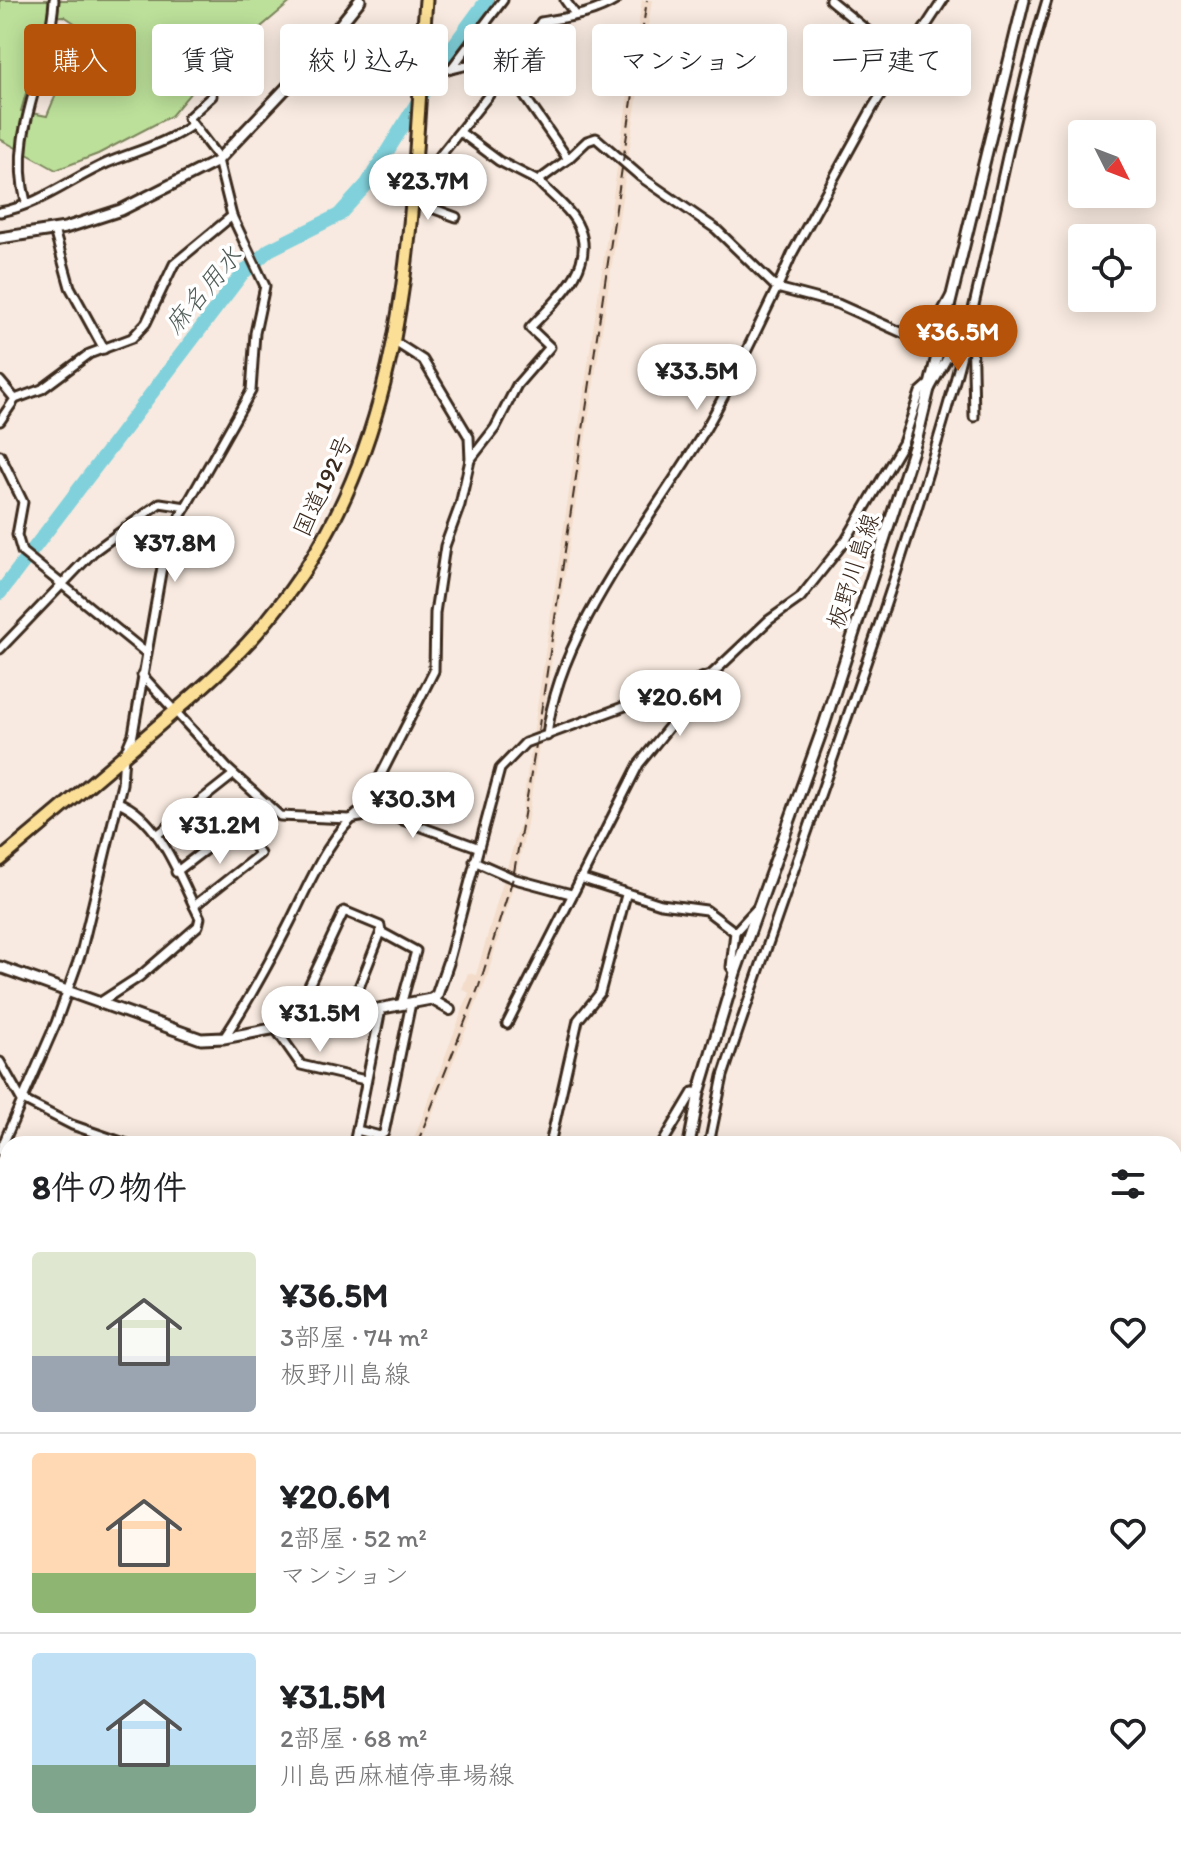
<!DOCTYPE html>
<html lang="ja">
<meta charset="utf-8">
<style>
:root{--surface:#fff;--page:#f6f6f6;--text:#202124;--muted:#757577;--line:#e0e0e0;--accent:#b45309}
body{margin:0;font-family:Itim,"Klee One",sans-serif;background:var(--page);color:var(--text);height:100vh;display:flex;flex-direction:column;font-size:30px;white-space:nowrap}
*{box-sizing:border-box;margin:0}
p{font-size:26px;color:var(--muted)}
.icon{flex:none;width:44px;height:44px;fill:none;stroke:currentColor;stroke-width:2;stroke-linecap:round;stroke-linejoin:round}
.map{position:relative;flex:1;overflow:hidden}
.details{position:absolute;left:0px;top:1136px;width:1182px;height:714px;display:flex;flex-direction:column;background:var(--surface);border-radius:24px 24px 0 0;box-shadow:0 4px 20px #0003}
.details>*{flex:none}
.banner{position:absolute;left:24px;top:24px;width:1134px;height:72px;display:flex;gap:16px}
.needle{width:52px;rotate:132deg}
.fabs{position:absolute;left:1068px;top:120px;display:grid;gap:16px}
.fabs a{display:grid;place-items:center;width:88px;height:88px;border-radius:8px;background:var(--surface);box-shadow:0 4px 20px #0003;font-size:40px}
.price{position:absolute;translate:-50% -68px;padding:0 18px;border-radius:28px;background:#fff;color:#222;font-size:26px;line-height:52px;filter:drop-shadow(0 2px 4px #0008)}
.price::after{content:'';position:absolute;left:50%;top:48px;width:24px;height:18px;margin-left:-12px;background:inherit;clip-path:polygon(0 0,100% 0,50% 100%)}
.price.active{background:var(--accent);color:#fff}
ul{padding:0;list-style:none}
li{display:flex;align-items:center;gap:24px;height:200px;padding:0 32px}
li+li{border-top:2px solid var(--line)}
li span{display:grid;place-items:center;flex:none;width:224px;height:160px;border-radius:8px;color:#555}
li>.icon{margin-inline-start:auto}
span .icon{width:96px;height:96px;fill:#fffc;stroke-width:1}
li b{font-size:34px}
h2{display:flex;justify-content:space-between;align-items:center;height:96px;padding:0 32px;font-size:34px}
.pill{padding:0 28px;border-radius:8px;background:var(--surface);box-shadow:0 4px 20px #0003;font-size:28px;line-height:72px}
.pill.active{background:var(--accent);color:#fff}
.map>svg:first-child{display:block}
</style>
<div class="map">
<svg width="1181" height="1849" viewBox="0 0 1181 1849">
<rect width="100%" height="100%" fill="#f8eae0"/>
<filter id="ink" filterUnits="userSpaceOnUse"><feTurbulence type="fractalNoise" baseFrequency=".0125" numOctaves="2"/><feDisplacementMap in="SourceGraphic" scale="16" xChannelSelector="R" yChannelSelector="G"/><feConvolveMatrix kernelMatrix="1 2 1 2 8 2 1 2 1" color-interpolation-filters="sRGB"/></filter>
<g filter="url(#ink)">
<path fill="#f3dcca" d="M642,0H652L527,823L515,879L487,977L420,1144H412L469,993L462,989L468,973L476,975L520,823Z"/>
<g fill="#bce09a" stroke="#7c855c" stroke-width="2" fill-rule="evenodd">
<path d="M0,0H293L230,53L191,48L198,84L171,116L98,154L56,170L0,139ZM64,16L76,24L86,41C80,74 74,64 61,86C55,95 51,106 47,116L21,111L47,17Z"/>
<path d="M1174,1229L1181,1234V1527L1174,1537Z"/>
</g>
<g fill="none" stroke-linecap="round" stroke-linejoin="round">
<path stroke="#80d1db" stroke-width="14" d="M0,593L242,274L269,250L339,215L367,184L446,56L487,0"/>
<defs>
<g id="minor">
<path d="M565,0L575,14"/>
<path d="M830,0L902,59"/>
<path d="M421,66L451,69L503,0"/>
<path d="M451,69L476,63L507,71L568,159L587,141L596,138L641,177L716,229L777,288L793,252L873,107L943,0"/>
<path d="M460,132L499,161L538,181L568,159"/>
<path d="M415,187L525,50L541,22C567,17 592,15 616,0"/>
<path d="M410,200L456,217"/>
<path d="M26,202C7,131 50,69 54,0"/>
<path d="M0,212C39,205 71,179 107,163C136,151 165,144 192,125"/>
<path d="M54,230L70,287L104,349"/>
<path d="M972,320L974,417"/>
<path d="M0,381L15,399L0,421"/>
<path d="M930,389L968,320"/>
<path d="M15,399L42,389L89,354L132,338L146,323L174,264L232,216"/>
<path d="M0,455L23,502L17,535L22,552L145,652"/>
<path d="M470,460L495,428L517,385L550,347L530,328C554,302 597,268 579,228C572,210 551,195 538,181"/>
<path d="M0,649L93,552L160,503L186,507"/>
<path d="M142,675L227,768L280,816L349,819L383,813L477,847"/>
<path d="M547,736C557,633 650,522 702,435C730,388 753,337 777,288L838,304L925,343L950,297"/>
<path d="M157,835L233,775"/>
<path d="M474,861L515,879L571,894"/>
<path d="M176,872L266,803"/>
<path d="M580,878L661,904L706,910L735,932L731,967L735,973"/>
<path d="M194,906L260,854L238,825"/>
<path d="M381,932L416,951L401,1005"/>
<path d="M735,932L759,906"/>
<path d="M448,963L500,769L525,743L712,674L769,620L800,598L846,540L903,443L920,392L929,384"/>
<path d="M99,1003L139,977L198,926L200,918C180,879 161,819 118,802"/>
<path d="M507,1024L639,764L712,674"/>
<path d="M290,1026L344,911L380,926L381,932L348,1015"/>
<path d="M275,1028L301,1065L365,1080"/>
<path d="M224,1038C248,1002 268,965 288,926C309,885 327,836 364,808L434,671L435,613L445,546L460,505L470,460L469,437L423,360L395,342"/>
<path d="M0,1062L21,1099L72,1125L127,1144"/>
<path d="M357,1130L380,1136L384,1133L411,1003"/>
<path d="M354,1144L381,1009"/>
<path d="M550,1144L578,1020L600,993L626,895"/>
<path d="M662,1144L693,1092L699,1093"/>
<path d="M709,1144L723,1076C799,847 887,621 953,388C989,260 1008,127 1047,0"/>
<path d="M0,1151L56,1023L81,953L122,784L124,755L133,734L162,567L176,524L251,391L255,333L265,286L232,216L217,156L188,118L212,96"/>
<path d="M0,1267L8,1274"/>
<path d="M0,1341L8,1355"/>
<path d="M0,1494L8,1505"/>
<path d="M0,1557L8,1553"/>
<path d="M0,1668L8,1662"/>
<path d="M787,1842L788,1849"/>
<path d="M54,1849L61,1842"/>
<path d="M267,1849L274,1842"/>
<path d="M516,1849L525,1842"/>
<path d="M753,1849V1842"/>
</g>
<path id="tertiary" d="M431,999L450,1010"/>
<g id="secondary">
<path d="M0,238L65,228L121,210L216,162L307,66L360,0"/>
<path d="M0,967L201,1039L224,1038L431,999L437,995L448,963"/>
<path d="M689,1144L699,1093L735,973L824,725L917,438L1024,0"/>
<path d="M767,1842L768,1849"/>
</g>
<path id="trunk" d="M0,860C56,813 111,767 166,719C203,687 240,655 270,617C417,438 409,219 426,0"/>
</defs>
<use href="#minor" stroke="#3b2a1e" stroke-width="13"/>
<use href="#tertiary" stroke="#3b2a1e" stroke-width="14"/>
<use href="#secondary" stroke="#3b2a1e" stroke-width="15"/>
<use href="#trunk" stroke="#3b2a1e" stroke-width="17"/>
<use href="#minor" stroke="#fff" stroke-width="7"/>
<use href="#tertiary" stroke="#fff" stroke-width="8"/>
<use href="#secondary" stroke="#fff" stroke-width="9"/>
<use href="#trunk" stroke="#fbdf96" stroke-width="11"/>
<g stroke="#3b2a1e" stroke-width="2" stroke-dasharray="12 6" stroke-linecap="butt">
<path d="M417,1144L479,986L513,878L537,739L647,0"/>
<path d="M0,1820L8,1813"/>
</g>
</g>
</g>
<g text-anchor="middle" stroke-width="7" stroke-linejoin="round" paint-order="stroke">
<g font-size="24" fill="#3b2a1e" stroke="#fff">
<text transform="translate(323 486) rotate(-65)" y="8">国道192号</text>
<text transform="translate(853 571) rotate(-72)" y="8">板野川島線</text>
</g>
<g font-size="26" font-style="italic" fill="#505c57" stroke="#fff">
<text transform="translate(203 290) rotate(-50)" y="9">麻名用水</text>
</g>
</g>
</svg>
<div class="fabs">
<a><svg class="needle" viewBox="-14 -14 28 28"><path d="M0-13l5 13h-10z" fill="#e53935"/><path d="M0 13l5-13h-10z" fill="#757577"/></svg></a>
<a><svg class="icon" aria-label="locate" viewBox="0 0 24 24"><circle cx="12" cy="12" r="6"/><path d="M12 2v4M12 18v4M2 12h4M18 12h4"/></svg></a>
</div>
<b class="price" style="left:428px;top:222px">¥23.7M</b>
<b class="price active" style="left:958px;top:373px">¥36.5M</b>
<b class="price" style="left:697px;top:412px">¥33.5M</b>
<b class="price" style="left:175px;top:584px">¥37.8M</b>
<b class="price" style="left:680px;top:738px">¥20.6M</b>
<b class="price" style="left:413px;top:840px">¥30.3M</b>
<b class="price" style="left:220px;top:866px">¥31.2M</b>
<b class="price" style="left:320px;top:1054px">¥31.5M</b>
<div class="banner">
<a class="pill active">購入</a>
<a class="pill">賃貸</a>
<a class="pill">絞り込み</a>
<a class="pill">新着</a>
<a class="pill">マンション</a>
<a class="pill">一戸建て</a>
</div>
<section class="details">
<h2>8件の物件<svg class="icon" aria-label="filters" viewBox="0 0 24 24"><path d="M4 7h16M4 17h16"/><circle cx="9" cy="7" r="2"/><circle cx="15" cy="17" r="2"/></svg></h2>
<ul>
<li><span style="background:linear-gradient(#dfe7d0 65%,#9aa5b1 0)"><svg class="icon" aria-label="home" viewBox="0 0 24 24"><path d="M3 11l9-7 9 7M6 9v11h12V9"/></svg></span><div><b>¥36.5M</b><p>3部屋 · 74 m²</p><p>板野川島線</p></div><svg class="icon" aria-label="heart" viewBox="0 0 24 24"><path d="M12 20l-8-8c-3-5 5-10 8-4 3-6 11-1 8 4z"/></svg></li>
<li><span style="background:linear-gradient(#ffd9b3 75%,#8fb573 0)"><svg class="icon" aria-label="home" viewBox="0 0 24 24"><path d="M3 11l9-7 9 7M6 9v11h12V9"/></svg></span><div><b>¥20.6M</b><p>2部屋 · 52 m²</p><p>マンション</p></div><svg class="icon" aria-label="heart" viewBox="0 0 24 24"><path d="M12 20l-8-8c-3-5 5-10 8-4 3-6 11-1 8 4z"/></svg></li>
<li><span style="background:linear-gradient(#bfe0f5 70%,#7fa58c 0)"><svg class="icon" aria-label="home" viewBox="0 0 24 24"><path d="M3 11l9-7 9 7M6 9v11h12V9"/></svg></span><div><b>¥31.5M</b><p>2部屋 · 68 m²</p><p>川島西麻植停車場線</p></div><svg class="icon" aria-label="heart" viewBox="0 0 24 24"><path d="M12 20l-8-8c-3-5 5-10 8-4 3-6 11-1 8 4z"/></svg></li>
</ul>
</section>
</div>
